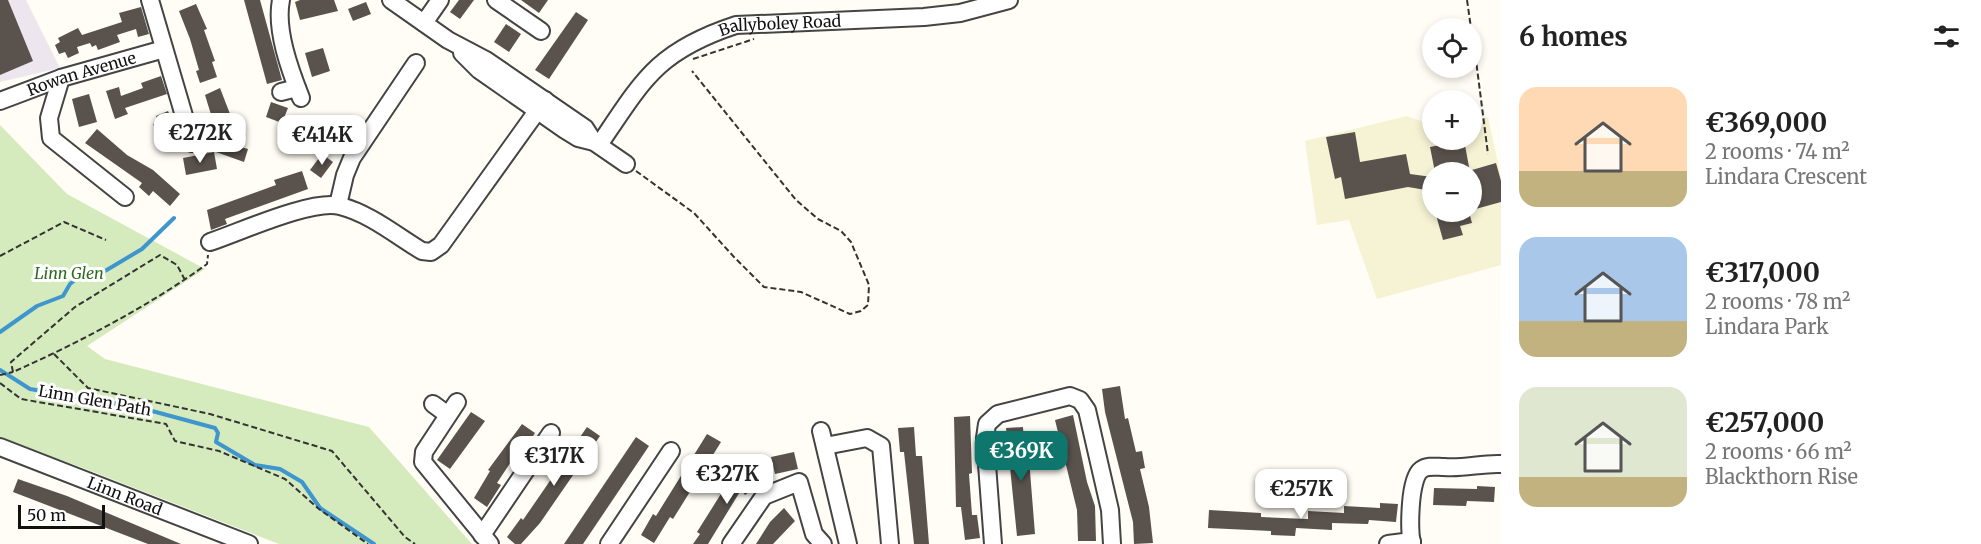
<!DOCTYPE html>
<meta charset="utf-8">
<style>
:root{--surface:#fff;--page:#f6f6f6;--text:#222;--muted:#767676;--accent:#0f766e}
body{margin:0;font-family:Merriweather,serif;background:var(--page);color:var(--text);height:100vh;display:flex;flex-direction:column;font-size:22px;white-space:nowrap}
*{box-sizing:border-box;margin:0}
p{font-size:20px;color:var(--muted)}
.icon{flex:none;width:33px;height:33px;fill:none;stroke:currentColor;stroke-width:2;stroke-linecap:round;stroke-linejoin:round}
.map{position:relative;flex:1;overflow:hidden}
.sheet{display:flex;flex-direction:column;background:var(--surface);width:480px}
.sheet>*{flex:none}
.controls{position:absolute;left:1422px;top:18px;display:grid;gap:12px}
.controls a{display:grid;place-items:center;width:60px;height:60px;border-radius:50%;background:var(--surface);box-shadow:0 3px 9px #0003;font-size:30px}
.scale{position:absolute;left:18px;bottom:15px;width:87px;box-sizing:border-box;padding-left:6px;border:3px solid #111;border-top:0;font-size:16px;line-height:21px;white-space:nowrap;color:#111;-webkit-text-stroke:4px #fff;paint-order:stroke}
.price{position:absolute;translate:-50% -51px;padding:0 14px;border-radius:12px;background:#fff;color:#222;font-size:20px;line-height:39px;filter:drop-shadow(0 2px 3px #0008)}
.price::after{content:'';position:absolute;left:50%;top:36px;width:18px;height:14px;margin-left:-9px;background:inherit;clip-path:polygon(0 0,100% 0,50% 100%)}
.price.active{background:var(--accent);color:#fff}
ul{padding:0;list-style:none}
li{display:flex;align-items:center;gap:18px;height:150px;padding:0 18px}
li span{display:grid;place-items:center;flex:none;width:168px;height:120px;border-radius:18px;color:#555}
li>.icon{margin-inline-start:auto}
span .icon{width:72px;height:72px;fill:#fffc;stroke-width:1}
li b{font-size:26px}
h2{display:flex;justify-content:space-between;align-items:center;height:72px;padding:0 18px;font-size:26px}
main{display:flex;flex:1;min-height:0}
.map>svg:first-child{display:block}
</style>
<main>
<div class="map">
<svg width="1501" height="544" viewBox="0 0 1501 544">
<rect width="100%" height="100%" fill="#fffdf5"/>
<path fill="#eee6ef" d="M0,0H26L60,68L0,82Z"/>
<path fill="#f6f3d4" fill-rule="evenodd" d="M1407,116L1432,125V140H1472V123L1488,117L1501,177V265L1377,299L1349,220L1317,225L1305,141ZM1432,172H1472V212H1432Z"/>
<path fill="#d5ebbd" d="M0,125L67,194L205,269L87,346L105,359L369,427L472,544H279L78,466L0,440Z"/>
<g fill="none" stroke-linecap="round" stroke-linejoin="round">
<g stroke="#3f96cf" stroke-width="4">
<path d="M0,332L37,306L63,296L70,284L80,276L100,274L142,249L174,218"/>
<path d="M0,370L30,389L141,408L215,428L218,433L216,442L255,465L280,469L302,482L320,508L374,544"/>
</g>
</g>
<g fill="#5a524d">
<path d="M0,0H8L33,61L0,75Z"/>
<path d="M244,0H260L282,80L267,84Z"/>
<path d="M300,0H334L338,11L300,20L295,2Z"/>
<path d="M459,0H474L460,19L450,12Z"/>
<path d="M521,0H548L539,13Z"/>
<path d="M366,2L371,14L353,21L348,9Z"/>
<path d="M196,4L207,29L204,30L215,61L212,62L217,77L200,83L196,71L199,70L190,39L179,11Z"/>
<path d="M141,7L149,34L138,37L136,29L117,35L120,42L98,50L96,45L92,47L90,43L77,47L79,53L68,58L65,52L59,54L55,45L60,42L58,38L78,28L82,35L122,22L119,13Z"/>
<path d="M576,12L588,20L549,79L535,70Z"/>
<path d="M506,24L521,34L509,52L494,42Z"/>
<path d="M323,48L330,71L312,77L305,53Z"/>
<path d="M161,76L167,94L125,108L128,114L115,119L106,91L119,87L121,96L143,88L141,83Z"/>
<path d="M220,88L230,114L213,121L205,95Z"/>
<path d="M89,94L97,122L79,127L72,99Z"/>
<path d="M271,102L288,108L282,123L266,117Z"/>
<path d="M168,111L179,137L162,144L153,124L158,122L156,116Z"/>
<path d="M97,129L127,155L153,170L180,194L170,206L153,191L149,196L139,187L142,183L85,143Z"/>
<path d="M232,129L246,134L241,147L248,149L244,162L216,152L220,140L228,142Z"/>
<path d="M1355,132L1360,162L1406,154L1410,174L1432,177V191L1408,187L1345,199L1341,177L1335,179L1326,137Z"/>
<path d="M1464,140L1470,172H1435L1430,147Z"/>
<path d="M214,152L217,169L186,175L183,158Z"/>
<path d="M322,154L333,162L321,178L310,170Z"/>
<path d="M1496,163L1501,181V202L1472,210V170Z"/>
<path d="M302,171L308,189L225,219L227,224L211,230L207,210L276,185L274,180Z"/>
<path d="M1450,212H1469L1472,223L1460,226L1463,235L1443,240L1436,215Z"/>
<path d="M1120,386L1125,419L1128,418L1136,452L1142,451L1145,468L1140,469L1149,507L1153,543L1134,544L1133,522L1105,412L1102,389Z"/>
<path d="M471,412L485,421L450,469L437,460Z"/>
<path d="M1073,415L1087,482L1095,506L1096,541H1078L1077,510L1055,420Z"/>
<path d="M970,416L972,473L969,474L972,515H977L980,538L965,540L961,507H956L954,417Z"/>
<path d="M522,424L535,433L521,454L518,451L497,483L501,485L487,507L474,498L490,471L488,470Z"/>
<path d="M587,427L600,436L540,523L521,544H515L507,537L521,518L523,520Z"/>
<path d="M914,427L916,456H922L929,544H914L904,452H900L898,428Z"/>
<path d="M1023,427L1025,460L1029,459L1035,534L1017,536L1006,428Z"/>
<path d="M707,434L721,442L673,519L670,517L654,543L641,535L653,514L656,516Z"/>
<path d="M636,437L649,446L583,544H564Z"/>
<path d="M794,452L798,469L775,474L771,457Z"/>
<path d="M757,468L766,480L745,495L741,490L708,544H693L700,534L697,532L724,489Z"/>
<path d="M18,479L67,496L181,544H148L13,492Z"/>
<path d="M1477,486L1495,487L1494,502L1467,501L1466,506L1433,505L1434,488L1477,489Z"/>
<path d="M1380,503L1398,504L1396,522L1369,520L1368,524L1332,523V530L1296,528L1295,536L1271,535V531L1208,528L1209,510L1261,513V517L1308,519V511L1344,513V506L1380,508Z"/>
<path d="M784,508L795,521L773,544H756L770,522Z"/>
</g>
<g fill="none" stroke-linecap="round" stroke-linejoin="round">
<defs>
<g id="minor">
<path d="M150,0L192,143"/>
<path d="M281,0C275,30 290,70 301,98"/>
<path d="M391,0L448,40L486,60L585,128L594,142"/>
<path d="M496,0L541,31"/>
<path d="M424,23L440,0"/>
<path d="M462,53L479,70L565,130L578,138L594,142L626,164"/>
<path d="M61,78L49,118L51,138L125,197"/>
<path d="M281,92L297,88"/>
<path id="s1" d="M0,101L61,78L164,49"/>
<path id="s2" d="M599,145C643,80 657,51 736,25L924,17L960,13L1009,0"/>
<path d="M338,205L345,175L352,158L416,63"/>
<path d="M210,242C240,232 312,199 340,206C369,213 397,236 422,251L431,252L441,245L545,100"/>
<path d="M457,402L424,452L423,462L490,544"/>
<path d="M433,404L448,415"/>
<path d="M821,431L848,544"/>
<path d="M825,446L867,438L881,446L890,544"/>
<path id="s3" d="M0,447L249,544"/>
<path d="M482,535L551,433"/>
<path d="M609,544L671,451"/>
<path d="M731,544L764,496L799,482L814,534L823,544"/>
<path d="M993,544L985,438L987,424L998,414L1070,396L1080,400L1087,410L1110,510L1112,544"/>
<path d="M1388,544L1412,541"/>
<path d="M1412,544C1409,530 1409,479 1421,470C1427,465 1437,467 1444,467C1463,469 1482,463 1501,464"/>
</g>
</defs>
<use href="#minor" stroke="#444" stroke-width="20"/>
<g stroke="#333" stroke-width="2" stroke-dasharray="6 3" stroke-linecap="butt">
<path d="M1467,0L1471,28"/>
<path d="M1472,29L1488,154"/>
<path d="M693,59L754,39"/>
<path d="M636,171L694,213L734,257L764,287L801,292L850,314L861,311L868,305L869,285L851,242L841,231L818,219L796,200L692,71"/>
<path d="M0,256L64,222L106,240"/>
<path d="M185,280L177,265L160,255L75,307L11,362L13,372C78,343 149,306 207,264L208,255"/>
<path d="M54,354L88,388L210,414L332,451L405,537L415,544"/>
<path d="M0,375L13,372"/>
<path d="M0,383L21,399L166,424L175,441L219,451L285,479L319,509L368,544"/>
</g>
<use href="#minor" stroke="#fff" stroke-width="16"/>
</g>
<g text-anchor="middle" stroke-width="6" stroke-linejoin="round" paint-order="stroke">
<g font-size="16" fill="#111" stroke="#fff">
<text dy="6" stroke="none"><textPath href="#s2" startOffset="231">Ballyboley Road</textPath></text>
<text dy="6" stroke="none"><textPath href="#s1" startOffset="86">Rowan Avenue</textPath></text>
<text transform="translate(95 400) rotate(10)" y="6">Linn Glen Path</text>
<text dy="6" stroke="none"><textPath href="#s3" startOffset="134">Linn Road</textPath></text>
</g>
<g font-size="16" font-style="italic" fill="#2f6b1f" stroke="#fff">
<text x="69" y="279">Linn Glen</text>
</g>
</g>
</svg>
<div class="controls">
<a><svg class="icon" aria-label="locate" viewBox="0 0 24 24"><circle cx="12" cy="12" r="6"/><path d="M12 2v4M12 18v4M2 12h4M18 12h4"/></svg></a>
<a>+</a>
<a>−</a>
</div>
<div class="scale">50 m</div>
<b class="price" style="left:200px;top:164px">€272K</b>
<b class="price" style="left:322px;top:166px">€414K</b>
<b class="price active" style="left:1021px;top:482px">€369K</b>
<b class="price" style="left:554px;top:487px">€317K</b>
<b class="price" style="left:727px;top:505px">€327K</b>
<b class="price" style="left:1301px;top:520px">€257K</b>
</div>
<section class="sheet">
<h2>6 homes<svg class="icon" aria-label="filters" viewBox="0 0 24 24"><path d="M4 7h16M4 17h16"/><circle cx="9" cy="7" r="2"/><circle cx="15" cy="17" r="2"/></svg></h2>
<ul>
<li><span style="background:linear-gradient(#ffd9b3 70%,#c2b280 0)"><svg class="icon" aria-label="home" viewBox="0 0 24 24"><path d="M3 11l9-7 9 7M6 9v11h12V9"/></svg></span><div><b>€369,000</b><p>2 rooms · 74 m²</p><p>Lindara Crescent</p></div></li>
<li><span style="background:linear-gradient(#a9c7e8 70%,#c2b280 0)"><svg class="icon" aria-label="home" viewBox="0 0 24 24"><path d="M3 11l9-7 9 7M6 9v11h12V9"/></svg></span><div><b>€317,000</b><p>2 rooms · 78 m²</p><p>Lindara Park</p></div></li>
<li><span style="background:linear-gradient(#dfe7d0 75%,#c2b280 0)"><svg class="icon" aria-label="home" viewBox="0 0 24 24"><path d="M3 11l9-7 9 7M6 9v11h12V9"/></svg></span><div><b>€257,000</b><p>2 rooms · 66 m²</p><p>Blackthorn Rise</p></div></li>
</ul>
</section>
</main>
